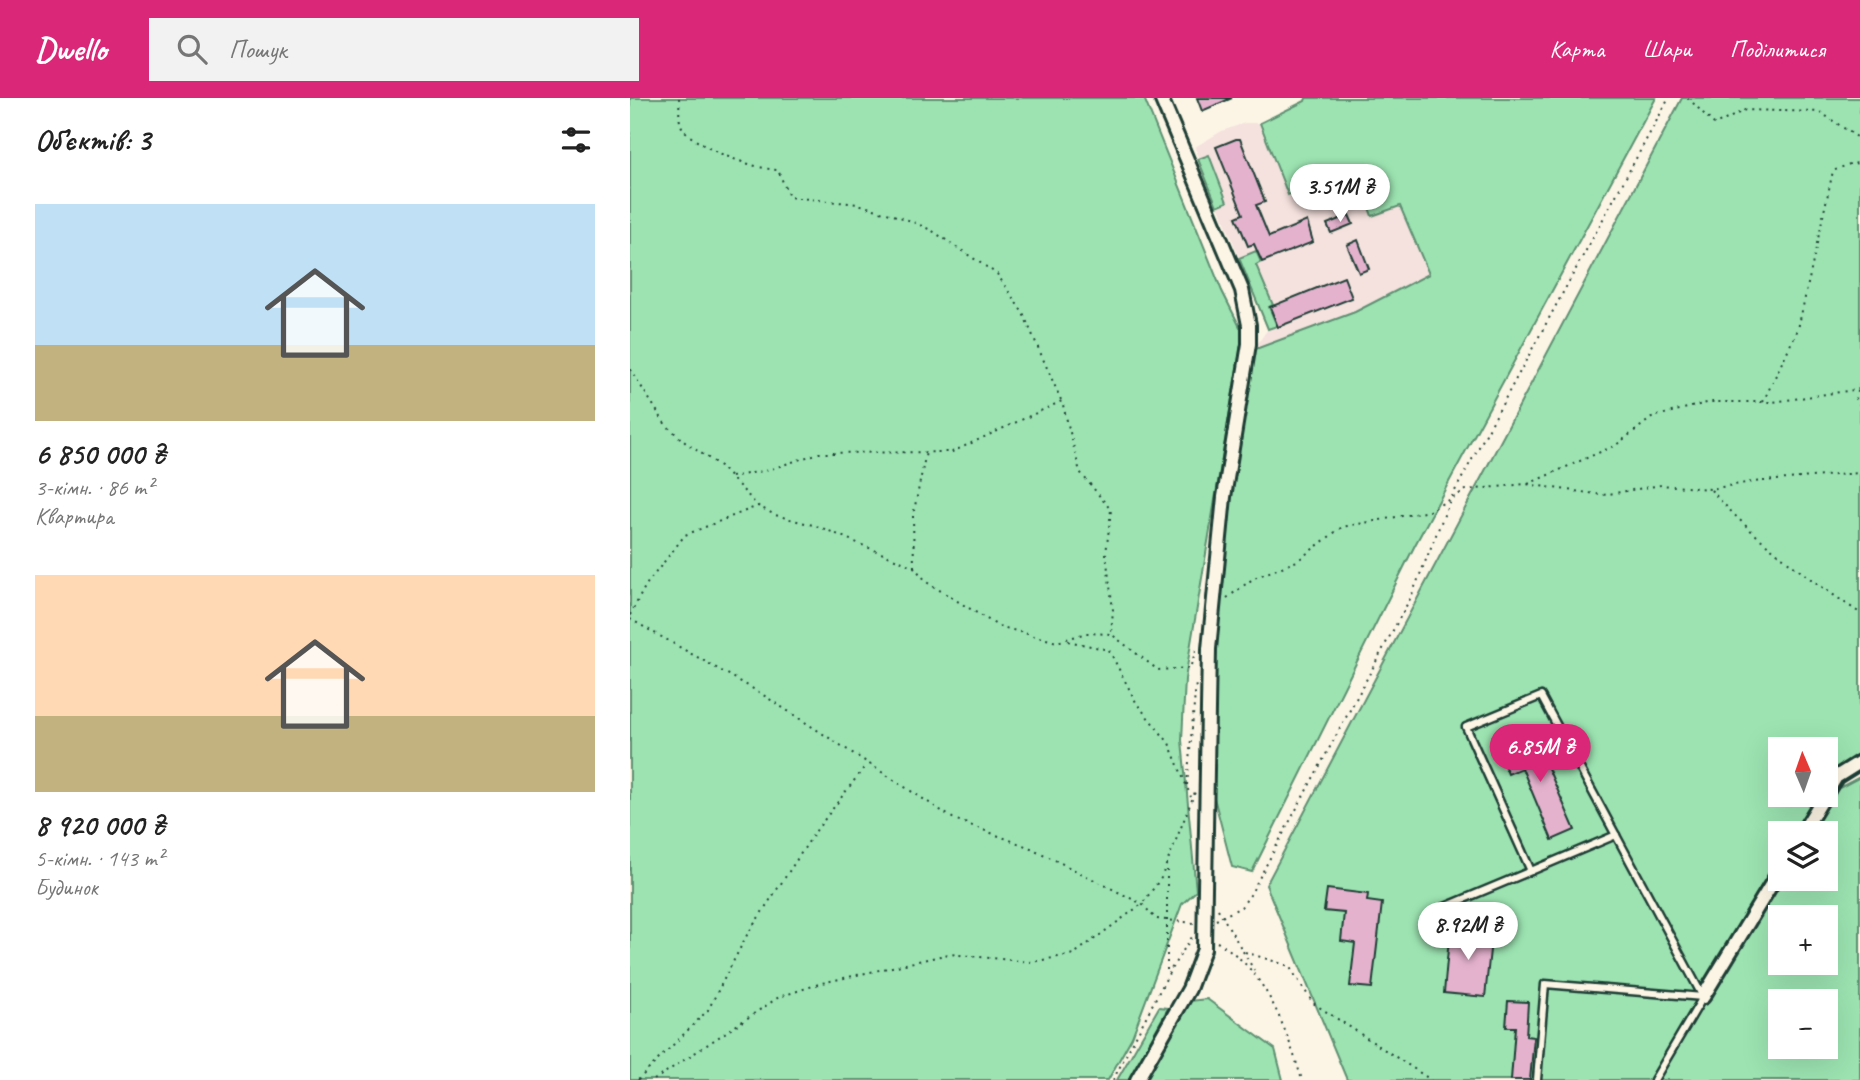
<!DOCTYPE html>
<html lang="uk">
<meta charset="utf-8">
<style>
:root{--surface:#fff;--page:#f2f2f2;--text:#222;--muted:#767676;--accent:#db2777}
body{margin:0;font-family:Caveat,sans-serif;background:var(--page);color:var(--text);height:100vh;display:flex;flex-direction:column;font-size:26px;white-space:nowrap}
*{box-sizing:border-box;margin:0}
p{font-size:23px;color:var(--muted)}
.icon{flex:none;width:38px;height:38px;fill:none;stroke:currentColor;stroke-width:2;stroke-linecap:round;stroke-linejoin:round}
.map{position:relative;flex:1;overflow:hidden}
.drawer{display:flex;flex-direction:column;background:var(--surface);width:630px}
.drawer>*{flex:none}
.needle{width:46px;rotate:358deg}
.controls{position:absolute;left:1138px;top:639px;display:grid;gap:14px}
.controls a{display:grid;place-items:center;width:70px;height:70px;border-radius:0px;background:var(--surface);box-shadow:0 7px 28px #0002;font-size:35px}
.price{position:absolute;translate:-50% -60px;padding:0 16px;border-radius:24px;background:#fff;color:#222;font-size:23px;line-height:46px;filter:drop-shadow(0 2px 4px #0008)}
.price::after{content:'';position:absolute;left:50%;top:42px;width:21px;height:16px;margin-left:-10px;background:inherit;clip-path:polygon(0 0,100% 0,50% 100%)}
.price.selected{background:var(--accent);color:#fff}
ul{padding:0;list-style:none}
li{display:grid;align-content:center;gap:14px;height:371px;padding:0 35px}
li span{display:grid;place-items:center;height:217px;border-radius:0px;color:#555}
li>.icon{margin-inline-start:auto}
span .icon{width:126px;height:126px;fill:#fffc;stroke-width:1}
li b{font-size:30px}
h2{display:flex;justify-content:space-between;align-items:center;height:84px;padding:0 35px;font-size:30px}
header{display:flex;align-items:center;gap:42px;box-sizing:border-box;height:98px;padding:0 35px;background:var(--accent);color:#fff}
header strong{font-size:33px}
nav{display:flex;gap:38px;margin-inline-start:auto;font-size:24px}
.search{width:490px;height:63px;background:var(--page);display:flex;align-items:center;gap:18px;box-sizing:border-box;padding:0 24px;border-radius:0px;color:var(--muted);font-size:26px}
main{display:flex;flex:1;min-height:0}
.map>svg:first-child{display:block}
</style>
<header>
<strong>Dwello</strong>
<div class="search"><svg class="icon" aria-label="search" viewBox="0 0 24 24"><circle cx="10" cy="10" r="6"/><path d="M15 15l6 6"/></svg>Пошук</div>
<nav><a>Карта</a><a>Шари</a><a>Поділитися</a></nav>
</header>
<main>
<section class="drawer">
<h2>Об’єктів: 3<svg class="icon" aria-label="filters" viewBox="0 0 24 24"><path d="M4 7h16M4 17h16"/><circle cx="9" cy="7" r="2"/><circle cx="15" cy="17" r="2"/></svg></h2>
<ul>
<li><span style="background:linear-gradient(#bfe0f5 65%,#c2b280 0)"><svg class="icon" aria-label="home" viewBox="0 0 24 24"><path d="M3 11l9-7 9 7M6 9v11h12V9"/></svg></span><div><b>6 850 000 ₴</b><p>3-кімн. · 86 m²</p><p>Квартира</p></div></li>
<li><span style="background:linear-gradient(#ffd9b3 65%,#c2b280 0)"><svg class="icon" aria-label="home" viewBox="0 0 24 24"><path d="M3 11l9-7 9 7M6 9v11h12V9"/></svg></span><div><b>8 920 000 ₴</b><p>5-кімн. · 143 m²</p><p>Будинок</p></div></li>
</ul>
</section>
<div class="map">
<svg width="1230" height="982" viewBox="0 0 1230 982">
<rect width="100%" height="100%" fill="#fcf5e5"/>
<filter id="ink" filterUnits="userSpaceOnUse"><feTurbulence type="fractalNoise" baseFrequency=".0143" numOctaves="2"/><feDisplacementMap in="SourceGraphic" scale="14" xChannelSelector="R" yChannelSelector="G"/><feConvolveMatrix kernelMatrix="1 2 1 2 8 2 1 2 1" color-interpolation-filters="sRGB"/></filter>
<g filter="url(#ink)">
<path fill="#f5e1de" d="M615,25H630L658,97L724,66L769,107L799,177L725,214L623,252L638,231L565,49L592,33Z"/>
<g fill="#9ce3b1" stroke="#5e9072" stroke-width="2" fill-rule="evenodd">
<path d="M0,0H514L592,193L613,235L555,581L552,642L566,793L552,806L502,939L478,982H0Z"/>
<path d="M676,0H1026L785,447L622,774L602,769L581,688L586,504L623,252L725,214L799,176L770,108L742,118L724,67L658,97L630,25L675,3Z"/>
<path d="M1052,0H1230V658L1216,667L1211,689L1230,679V982H717L636,787ZM1150,651H1195V696H1150ZM1150,735H1195V780H1150ZM1150,819H1195V864H1150ZM1150,903H1195V948H1150Z"/>
<path d="M579,57L597,104L587,108L568,61Z"/>
<path d="M626,153L631,164L626,167L643,207L639,209L647,228L638,231L609,160Z"/>
<path d="M577,901L645,951L653,982H513L560,903Z"/>
<path d="M529,909L538,910L499,982H487Z"/>
</g>
<g fill="#e5b2ce" stroke="#1f3d34" stroke-width="2">
<path d="M567,0H602L572,13Z"/>
<path d="M606,41H610L635,104L626,107L639,139L677,123L683,144L632,164L624,146L618,148L606,119L613,116L586,49Z"/>
<path d="M719,117L723,126L701,135L697,126Z"/>
<path d="M728,142L739,171L729,175L717,147Z"/>
<path d="M714,179L722,200L648,229L640,209Z"/>
<path d="M909,637L918,659L914,661L945,732L922,742L892,670L878,676L869,655Z"/>
<path d="M697,791L738,796L737,803L752,805L742,890L720,888L725,845L711,843L714,815L694,813Z"/>
<path d="M820,829L862,833L855,899L814,895Z"/>
<path d="M878,903L898,904L896,938L904,939L900,982H881L885,929H876Z"/>
</g>
<g fill="none" stroke-linecap="round" stroke-linejoin="round">
<defs>
<g id="service">
<path d="M901,773L986,737"/>
<path d="M810,811L901,773L836,629L911,598L1073,899"/>
<path d="M907,982L915,886L1073,899"/>
<path d="M1024,982L1073,899"/>
</g>
<g id="minor">
<path d="M1172,735L1206,679L1230,664"/>
<path d="M1073,899L1150,772"/>
<path d="M507,982L559,891L574,851L579,551L594,399L619,246V227L612,192L531,0"/>
</g>
</defs>
<use href="#service" stroke="#1f3d34" stroke-width="11"/>
<use href="#minor" stroke="#1f3d34" stroke-width="18"/>
<g stroke="#1f3d34" stroke-width="2" stroke-dasharray="2 5" stroke-linecap="butt">
<path d="M49,0C50,8 48,20 51,27C61,49 125,71 148,72L159,99L228,106L276,121L301,132L367,176L393,215L431,302"/>
<path d="M1058,0L1085,27L1115,12L1190,14L1230,41"/>
<path d="M0,271L36,327L56,345L90,368L128,408L145,417L190,429L284,469L298,485L368,528L427,544L456,535L481,536L528,572L560,570L566,552"/>
<path d="M1230,286L1226,301L1230,307"/>
<path d="M1133,304L1168,231L1203,73L1222,65L1230,66"/>
<path d="M101,379L138,372L189,355L322,354L432,303L450,374L481,412L476,456L483,512L481,536"/>
<path d="M898,386L986,347L1023,319L1080,304H1143L1230,291"/>
<path d="M1081,392C1124,441 1176,479 1230,515"/>
<path d="M284,469L283,418L296,354"/>
<path d="M597,500L624,480L667,463L712,429L799,413L836,392L896,386L973,397L1031,387L1080,391L1122,384L1230,375"/>
<path d="M0,517L16,487L55,437L128,408"/>
<path d="M0,521L127,593L324,721L401,750L512,806L526,821L564,825"/>
<path d="M438,543L479,552L507,606L539,645L561,699"/>
<path d="M557,687L566,584"/>
<path d="M537,765V877"/>
<path d="M588,811L624,872"/>
<path d="M586,822L611,809L620,797L781,499L820,402L1039,0"/>
<path d="M587,844C636,871 656,931 672,982"/>
<path d="M615,854L659,868L683,905L801,982"/>
<path d="M8,982L78,912L117,837L185,734L236,667"/>
<path d="M24,982L149,899L192,885L319,856L402,864L444,856L512,806L531,780L565,694"/>
<path d="M483,982L541,871L562,839"/>
</g>
<use href="#service" stroke="#fcf5e5" stroke-width="6"/>
<use href="#minor" stroke="#fcf5e5" stroke-width="12"/>
</g>
</g>
</svg>
<div class="controls">
<a><svg class="needle" viewBox="-14 -14 28 28"><path d="M0-13l5 13h-10z" fill="#e53935"/><path d="M0 13l5-13h-10z" fill="#767676"/></svg></a>
<a><svg class="icon" aria-label="layers" viewBox="0 0 24 24"><path d="M12 4l9 5-9 5-9-5zM3 14l9 5 9-5"/></svg></a>
<a>+</a>
<a>−</a>
</div>
<b class="price" style="left:710px;top:126px">3.51M ₴</b>
<b class="price selected" style="left:910px;top:686px">6.85M ₴</b>
<b class="price" style="left:838px;top:864px">8.92M ₴</b>
</div>
</main>
